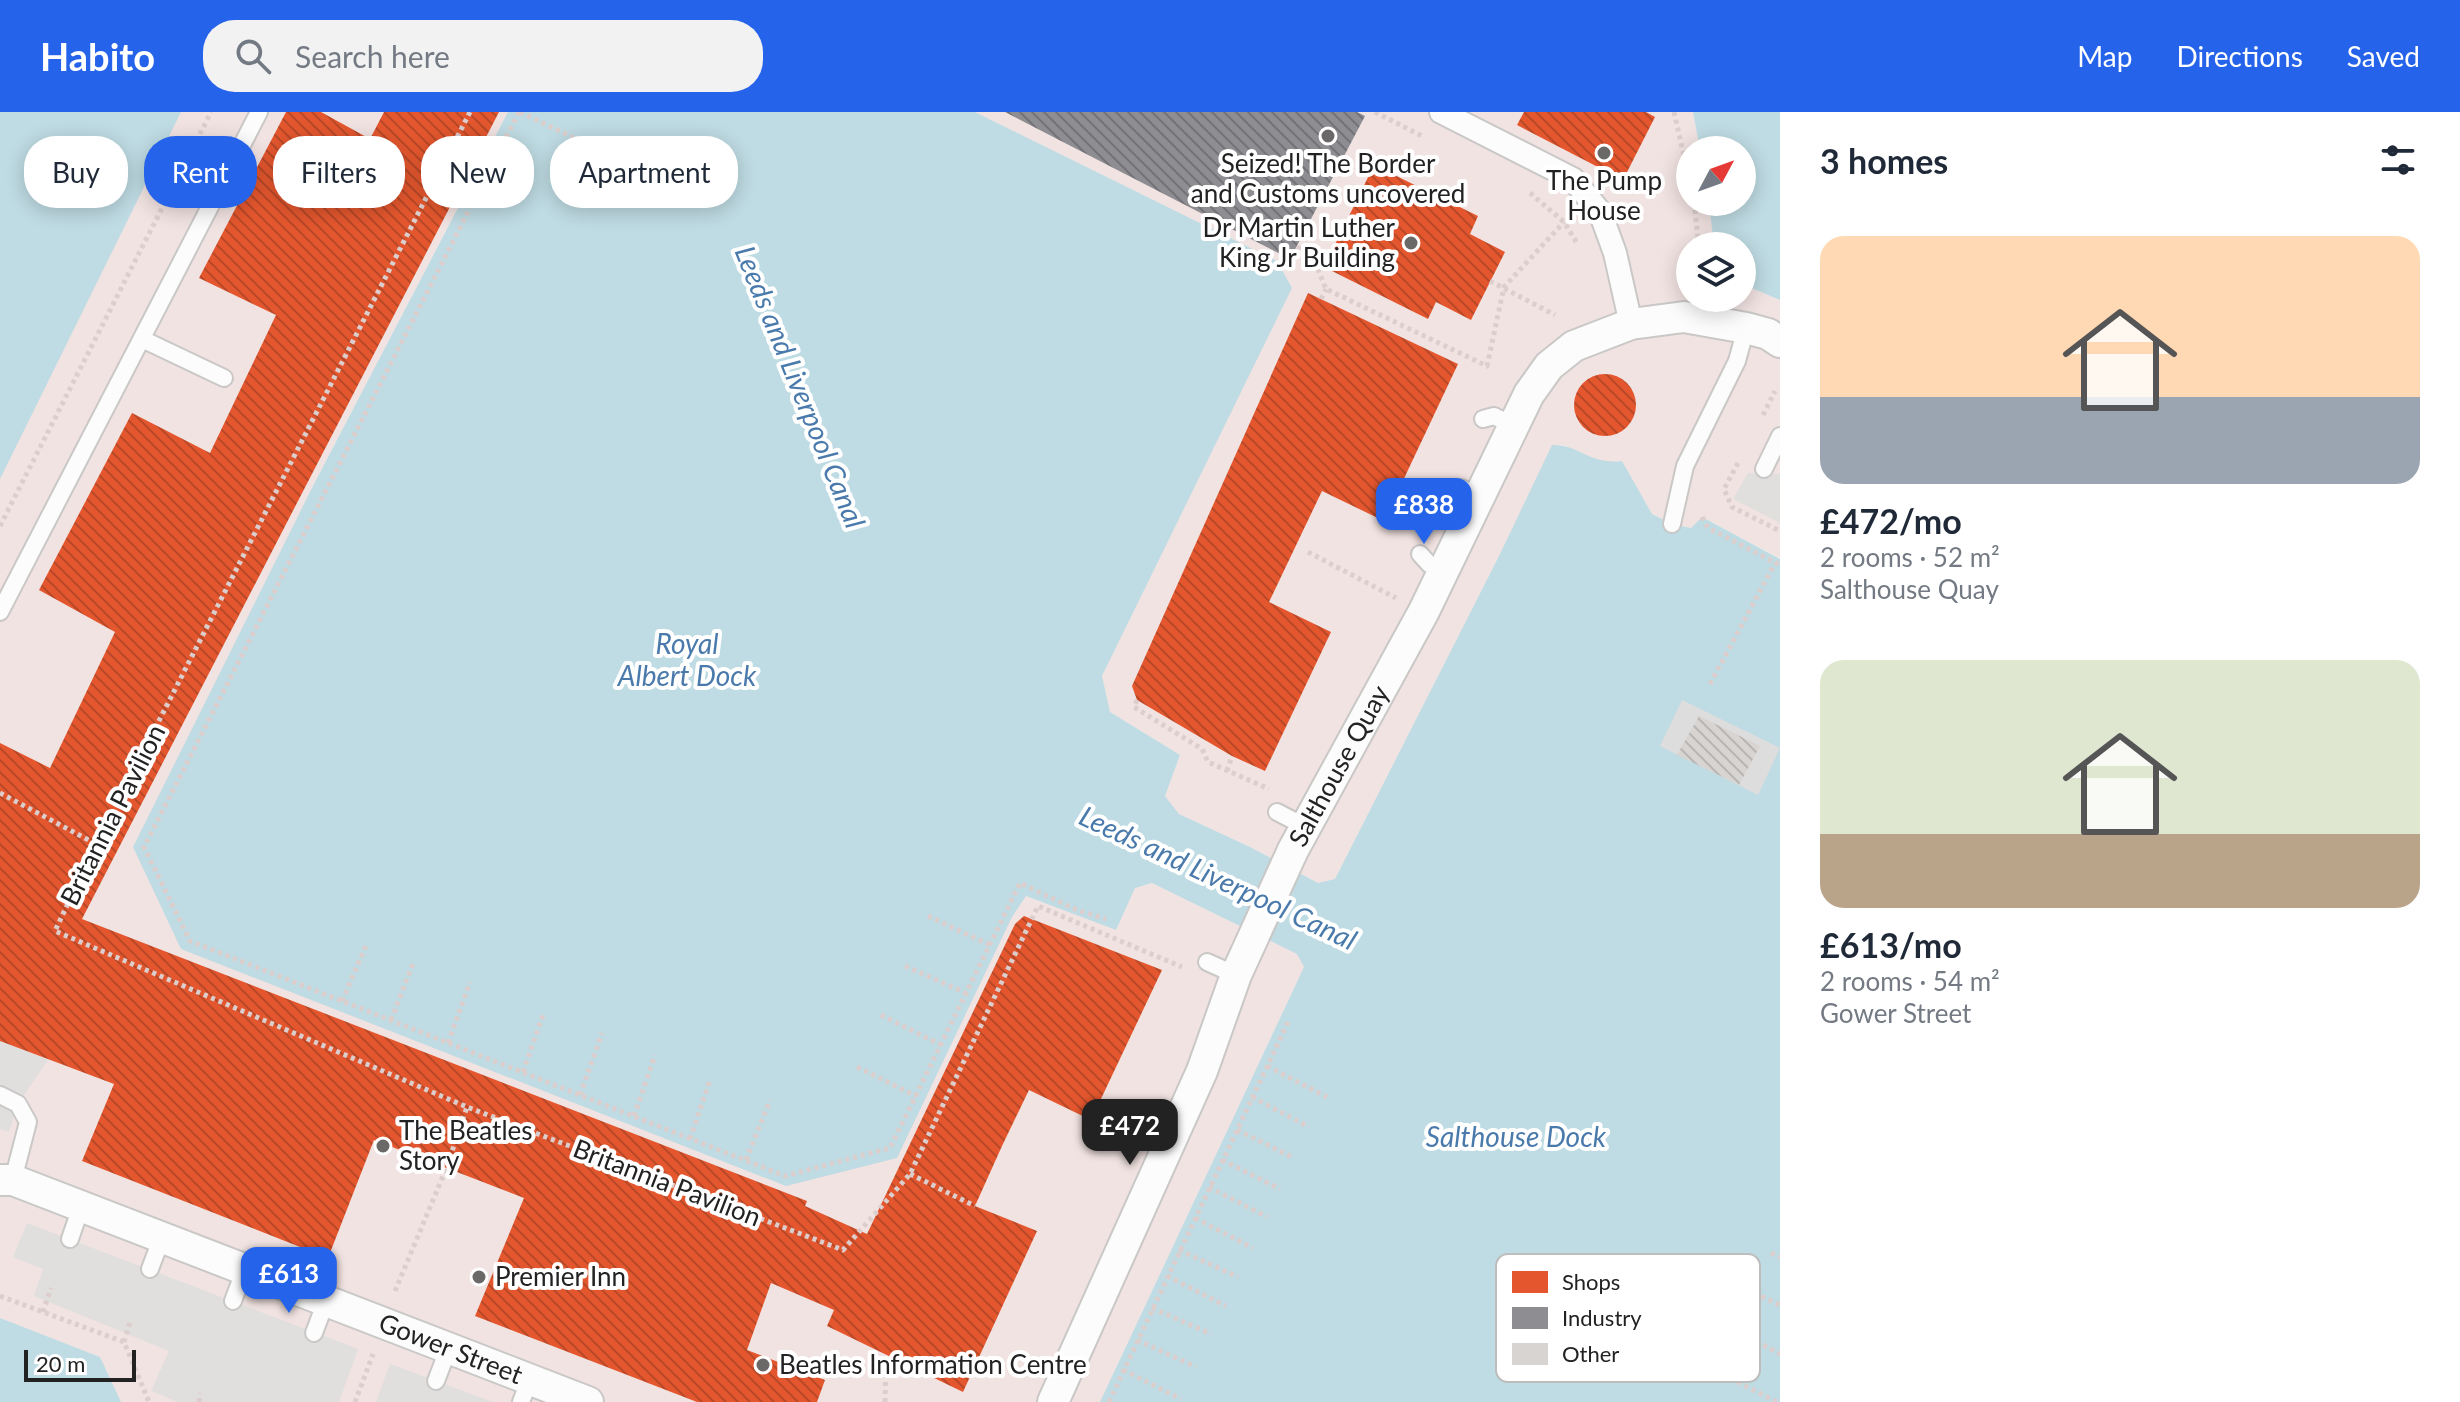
<!DOCTYPE html>
<meta charset="utf-8">
<style>
:root{--surface:#fff;--page:#f2f2f3;--text:#1f2937;--muted:#747a83;--accent:#2563eb}
body{margin:0;font-family:Lato,sans-serif;background:var(--page);color:var(--text);height:100vh;display:flex;flex-direction:column;font-size:30px;white-space:nowrap}
*{box-sizing:border-box;margin:0}
p{font-size:26px;color:var(--muted)}
.icon{flex:none;width:44px;height:44px;fill:none;stroke:currentColor;stroke-width:2;stroke-linecap:round;stroke-linejoin:round}
.map{position:relative;flex:1;overflow:hidden}
.drawer{display:flex;flex-direction:column;background:var(--surface);width:680px}
.drawer>*{flex:none}
.banner{position:absolute;left:24px;top:24px;width:760px;height:72px;display:flex;gap:16px}
.needle{width:52px;rotate:49deg}
.controls{position:absolute;left:1676px;top:24px;display:grid;gap:16px}
.controls a{display:grid;place-items:center;width:80px;height:80px;border-radius:50%;background:var(--surface);box-shadow:0 4px 20px #0003;font-size:40px}
.scale{position:absolute;left:24px;bottom:20px;width:112px;box-sizing:border-box;padding-left:8px;border:4px solid #222;border-top:0;font-size:22px;line-height:28px;white-space:nowrap;color:#222;-webkit-text-stroke:6px #fff;paint-order:stroke}
.price{position:absolute;translate:-50% -68px;padding:0 18px;border-radius:16px;background:var(--accent);color:#fff;font-size:26px;line-height:52px;filter:drop-shadow(0 2px 4px #0008)}
.price::after{content:'';position:absolute;left:50%;top:48px;width:24px;height:18px;margin-left:-12px;background:inherit;clip-path:polygon(0 0,100% 0,50% 100%)}
.price.active{background:#222;color:#fff}
ul{padding:0;list-style:none}
li{display:grid;align-content:center;gap:16px;height:424px;padding:0 40px}
li span{display:grid;place-items:center;height:248px;border-radius:24px;color:#555}
li>.icon{margin-inline-start:auto}
span .icon{width:144px;height:144px;fill:#fffc;stroke-width:1}
li b{font-size:34px}
h2{display:flex;justify-content:space-between;align-items:center;height:96px;padding:0 40px;font-size:34px}
.chip{padding:0 28px;border-radius:32px;background:var(--surface);box-shadow:0 4px 20px #0003;font-size:28px;line-height:72px}
.chip.active{background:var(--accent);color:#fff}
header{display:flex;align-items:center;gap:48px;box-sizing:border-box;height:112px;padding:0 40px;background:var(--accent);color:#fff}
header strong{font-size:38px}
nav{display:flex;gap:44px;margin-inline-start:auto;font-size:28px}
.search{width:560px;height:72px;background:var(--page);display:flex;align-items:center;gap:20px;box-sizing:border-box;padding:0 28px;border-radius:32px;color:var(--muted);font-size:30px}
main{display:flex;flex:1;min-height:0}
.map>svg:first-child{display:block}
</style>
<header>
<strong>Habito</strong>
<div class="search"><svg class="icon" aria-label="search" viewBox="0 0 24 24"><circle cx="10" cy="10" r="6"/><path d="M15 15l6 6"/></svg>Search here</div>
<nav><a>Map</a><a>Directions</a><a>Saved</a></nav>
</header>
<main>
<div class="map">
<svg width="1780" height="1290" viewBox="0 0 1780 1290">
<defs>
<pattern id="shops-back-hatch" width="6" height="6" patternUnits="userSpaceOnUse" patternTransform="scale(2)"><rect width="6" height="6" fill="#e4572e"/><path d="M-1 5l2 2M0 0l6 6M5-1l2 2" fill="none" stroke="#b84827"/></pattern>
<pattern id="industry-back-hatch" width="6" height="6" patternUnits="userSpaceOnUse" patternTransform="scale(2)"><rect width="6" height="6" fill="#8d8d92"/><path d="M-1 5l2 2M0 0l6 6M5-1l2 2" fill="none" stroke="#737377"/></pattern>
<pattern id="building-back-hatch" width="6" height="6" patternUnits="userSpaceOnUse" patternTransform="scale(2)"><rect width="6" height="6" fill="#d7d4d2"/><path d="M-1 5l2 2M0 0l6 6M5-1l2 2" fill="none" stroke="#b8b6b4"/></pattern>
</defs>
<rect width="100%" height="100%" fill="#f0eeeb"/>
<g fill="#f1e3e1">
<path d="M173,0H508L314,372L1012,805L1026,784L1116,818L1135,776L1152,771L1297,842L1304,855L1100,1290H121L100,1245L0,1206V346Z"/>
<path d="M975,0H1693L1700,38H1690V90H1709L1714,130V134H1690V186H1742V172L1780,188V446L1702,405L1691,416L1672,412L1652,402L1622,349L1605,351L1592,347L1564,333H1553L1499,444L1335,767L1318,771L1250,735L1179,702L1165,684L1180,643L1110,600L1102,564L1291,175L1277,149Z"/>
</g>
<g fill="#e0dfde">
<path d="M1748,361L1780,362V411L1733,387Z"/>
<path d="M0,929L48,948L18,992L9,1020L0,1017Z"/>
<path d="M27,1111L358,1237L339,1290H178L151,1279L169,1239L34,1184L43,1157L13,1145Z"/>
<path d="M390,1252L493,1290H376Z"/>
</g>
<g fill="#bfdbe3">
<path d="M0,0H181L0,367Z"/>
<path d="M508,0H975L1277,149L1292,176L1102,564L1110,600L1180,643L1165,684L1179,702L1250,735L1318,771L1335,767L1499,444L1552,333C1579,332 1589,353 1622,349L1652,402L1672,412L1691,416L1702,405L1780,447V1290H1100L1304,855L1297,842L1152,771L1135,776L1116,818L1026,784L1012,805L897,1046L786,1074L181,837L133,735L314,372Z"/>
<path d="M1693,0H1780V188L1742,172V134H1714L1709,90H1742V38H1700Z"/>
<path d="M0,1206L100,1245L121,1290H0Z"/>
</g>
<path fill="#dedddd" d="M1682,588L1780,636L1758,683L1660,634Z"/>
<g fill="url(#shops-back-hatch)">
<path d="M286,0H321L370,27L384,0H499L82,807L807,1089L805,1094L867,1122L1015,812L1024,804L1162,858L1091,1008L1029,978L1002,1034L975,1094L1037,1119L963,1280L827,1214L834,1198L771,1171L747,1238L825,1268L817,1290H697L475,1204L524,1086L374,1028L328,1146L82,1049L114,972L0,929V631L50,656L115,520L39,478L132,301L210,341L276,203L199,166Z"/>
<path d="M1524,0H1646L1655,5L1623,68L1517,13Z"/>
<path d="M1374,53L1478,104L1470,122L1505,140L1471,208L1436,190L1428,207L1324,155Z"/>
<path d="M1308,181L1458,252L1384,409L1322,379L1300,425L1269,490L1331,520L1265,659L1232,644L1137,588L1132,574Z"/>
<circle cx="1605" cy="293" r="31"/>
</g>
<path fill="url(#industry-back-hatch)" d="M1005,0H1357L1365,4L1290,147Z"/>
<path fill="url(#building-back-hatch)" d="M1699,604L1760,634L1739,673L1677,643Z"/>
<g fill="none" stroke-linecap="round" stroke-linejoin="round">
<defs>
<g id="service">
<path d="M142,227L224,266"/>
<path d="M1483,307L1494,304L1512,313"/>
<path d="M1764,357L1780,324"/>
<path d="M1442,381L1461,376L1479,384"/>
<path d="M1672,412L1685,354L1737,249L1746,216"/>
<path d="M1420,442L1429,452L1443,458"/>
<path d="M0,500L259,0"/>
<path d="M1277,700L1304,714"/>
<path d="M1207,850L1236,863"/>
<path d="M0,983L18,992L28,1010L13,1068"/>
<path d="M70,1127L81,1095"/>
<path d="M150,1157L162,1125"/>
<path d="M233,1189L245,1157"/>
<path d="M314,1221L326,1189"/>
<path d="M436,1269L449,1235"/>
<path d="M521,1290L530,1267"/>
</g>
<path id="pedestrian" d="M1441,0L1573,67L1600,100L1615,141L1631,212"/>
<g id="minor">
<path id="s1" d="M0,1068H13L588,1290"/>
<path id="s2" d="M1053,1290L1202,959L1236,863L1293,738L1424,499L1529,282L1549,254L1574,234L1631,212L1684,205L1746,216L1768,222L1780,230"/>
</g>
</defs>
<use href="#service" stroke="#c9c8c7" stroke-width="20"/>
<use href="#pedestrian" stroke="#c9c8c7" stroke-width="26"/>
<use href="#minor" stroke="#c9c8c7" stroke-width="34"/>
<g stroke="#dccecd" stroke-width="5" stroke-dasharray="4 4" stroke-linecap="butt">
<path d="M470,0L96,732L55,819L467,995L843,1138L910,1062L1038,794L1182,855"/>
<path d="M519,0L144,735L190,829L785,1064L890,1036L1020,771L1077,798L1106,807"/>
<path d="M520,0L632,54"/>
<path d="M1375,0L1422,24"/>
<path d="M1674,0L1690,70"/>
<path d="M1530,81L1564,110L1577,131"/>
<path d="M1694,90L1698,126L1697,134"/>
<path d="M1297,135L1312,143L1326,177L1487,254L1504,175L1564,110"/>
<path d="M1490,169L1555,203"/>
<path d="M1321,187L1326,177"/>
<path d="M1763,303L1775,279"/>
<path d="M1738,351L1724,377L1732,395L1780,419"/>
<path d="M1702,405L1708,416L1780,453"/>
<path d="M0,414L211,0"/>
<path d="M1308,440L1396,486"/>
<path d="M1710,572L1775,451"/>
<path d="M1137,588L1134,595L1202,637L1208,650L1269,677"/>
<path d="M1227,659L1232,644"/>
<path d="M0,681L96,732"/>
<path d="M928,804L990,833"/>
<path d="M905,854L966,881"/>
<path d="M342,889L367,831"/>
<path d="M881,903L941,933"/>
<path d="M391,908L414,849"/>
<path d="M448,931L470,870"/>
<path d="M1267,954L1327,985"/>
<path d="M857,955L916,984"/>
<path d="M523,960L544,900"/>
<path d="M580,983L602,921"/>
<path d="M1252,985L1309,1015"/>
<path d="M634,1004L655,943"/>
<path d="M1237,1018L1292,1045"/>
<path d="M690,1027L710,968"/>
<path d="M746,1048L770,988"/>
<path d="M1222,1048L1280,1077"/>
<path d="M910,1062L975,1094"/>
<path d="M1209,1075L1267,1105"/>
<path d="M1195,1106L1253,1136"/>
<path d="M1179,1138L1238,1165"/>
<path d="M1771,1141L1780,1145"/>
<path d="M1167,1164L1226,1194"/>
<path d="M395,1179L446,1057L467,995"/>
<path d="M1754,1181L1780,1193"/>
<path d="M0,1184L124,1230L149,1290"/>
<path d="M1152,1196L1211,1222"/>
<path d="M43,1200L51,1176"/>
<path d="M1735,1218L1780,1242"/>
<path d="M1137,1228L1196,1255"/>
<path d="M124,1230L130,1210"/>
<path d="M1123,1258L1181,1287"/>
<path d="M1716,1259L1777,1290"/>
<path d="M199,1290L200,1281"/>
<path d="M355,1290L373,1242"/>
<path d="M885,1290L886,1243"/>
<path d="M1109,1290L1288,910"/>
</g>
<use href="#service" stroke="#fdfcfc" stroke-width="16"/>
<use href="#pedestrian" stroke="#fdfcfc" stroke-width="22"/>
<use href="#minor" stroke="#fdfcfc" stroke-width="30"/>
</g>
<g fill="#6a6968" stroke="#fff" stroke-width="3">
<circle cx="1328" cy="24" r="8"/>
<circle cx="1604" cy="41" r="8"/>
<circle cx="1411" cy="131" r="8"/>
<circle cx="383" cy="1034" r="8"/>
<circle cx="479" cy="1165" r="8"/>
<circle cx="763" cy="1253" r="8"/>
</g>
<g text-anchor="middle" stroke-width="8" stroke-linejoin="round" paint-order="stroke">
<g font-size="26" fill="#222" stroke="#fff" text-anchor="start">
<text x="1328" y="61" text-anchor="middle">Seized! The Border<tspan x="1328" dy="30">and Customs uncovered</tspan></text>
<text x="1604" y="78" text-anchor="middle">The Pump<tspan x="1604" dy="30">House</tspan></text>
<text x="1395" y="125" text-anchor="end">Dr Martin Luther<tspan x="1395" dy="30">King Jr Building</tspan></text>
<text x="399" y="1028">The Beatles<tspan x="399" dy="30">Story</tspan></text>
<text x="495" y="1174">Premier Inn</text>
<text x="779" y="1262">Beatles Information Centre</text>
</g>
<g font-size="26" fill="#222" stroke="#fff">
<text dy="9" stroke="none"><textPath href="#s2" startOffset="698">Salthouse Quay</textPath></text>
<text transform="translate(113 703) rotate(-63)" y="9">Britannia Pavilion</text>
<text transform="translate(667 1071) rotate(21)" y="9">Britannia Pavilion</text>
<text dy="9" stroke="none"><textPath href="#s1" startOffset="482">Gower Street</textPath></text>
</g>
<g font-size="28" font-style="italic" fill="#4a7aab" stroke="#fff">
<text transform="translate(800 275) rotate(68)" y="10">Leeds and Liverpool Canal</text>
<text x="687" y="542">Royal<tspan x="687" dy="32">Albert Dock</tspan></text>
<text transform="translate(1218 766) rotate(25)" y="10">Leeds and Liverpool Canal</text>
<text x="1516" y="1035">Salthouse Dock</text>
</g>
</g>
<rect x="1496" y="1142" width="264" height="128" rx="12" fill="#fff" stroke="#bdbdbd" stroke-width="2"/>
<rect x="1512" y="1159" width="36" height="22" fill="#e4572e"/>
<rect x="1512" y="1195" width="36" height="22" fill="#8d8d92"/>
<rect x="1512" y="1231" width="36" height="22" fill="#d7d4d2"/>
<g font-size="22" fill="#222">
<text x="1562" y="1178">Shops</text>
<text x="1562" y="1214">Industry</text>
<text x="1562" y="1250">Other</text>
</g>
</svg>
<div class="controls">
<a><svg class="needle" viewBox="-14 -14 28 28"><path d="M0-13l5 13h-10z" fill="#e53935"/><path d="M0 13l5-13h-10z" fill="#747a83"/></svg></a>
<a><svg class="icon" aria-label="layers" viewBox="0 0 24 24"><path d="M12 4l9 5-9 5-9-5zM3 14l9 5 9-5"/></svg></a>
</div>
<div class="scale">20 m</div>
<b class="price" style="left:1424px;top:434px">£838</b>
<b class="price active" style="left:1130px;top:1055px">£472</b>
<b class="price" style="left:289px;top:1203px">£613</b>
<div class="banner">
<a class="chip">Buy</a>
<a class="chip active">Rent</a>
<a class="chip">Filters</a>
<a class="chip">New</a>
<a class="chip">Apartment</a>
</div>
</div>
<section class="drawer">
<h2>3 homes<svg class="icon" aria-label="filters" viewBox="0 0 24 24"><path d="M4 7h16M4 17h16"/><circle cx="9" cy="7" r="2"/><circle cx="15" cy="17" r="2"/></svg></h2>
<ul>
<li><span style="background:linear-gradient(#ffd9b3 65%,#9aa5b1 0)"><svg class="icon" aria-label="home" viewBox="0 0 24 24"><path d="M3 11l9-7 9 7M6 9v11h12V9"/></svg></span><div><b>£472/mo</b><p>2 rooms · 52 m²</p><p>Salthouse Quay</p></div></li>
<li><span style="background:linear-gradient(#dfe7d0 70%,#b9a48a 0)"><svg class="icon" aria-label="home" viewBox="0 0 24 24"><path d="M3 11l9-7 9 7M6 9v11h12V9"/></svg></span><div><b>£613/mo</b><p>2 rooms · 54 m²</p><p>Gower Street</p></div></li>
</ul>
</section>
</main>
